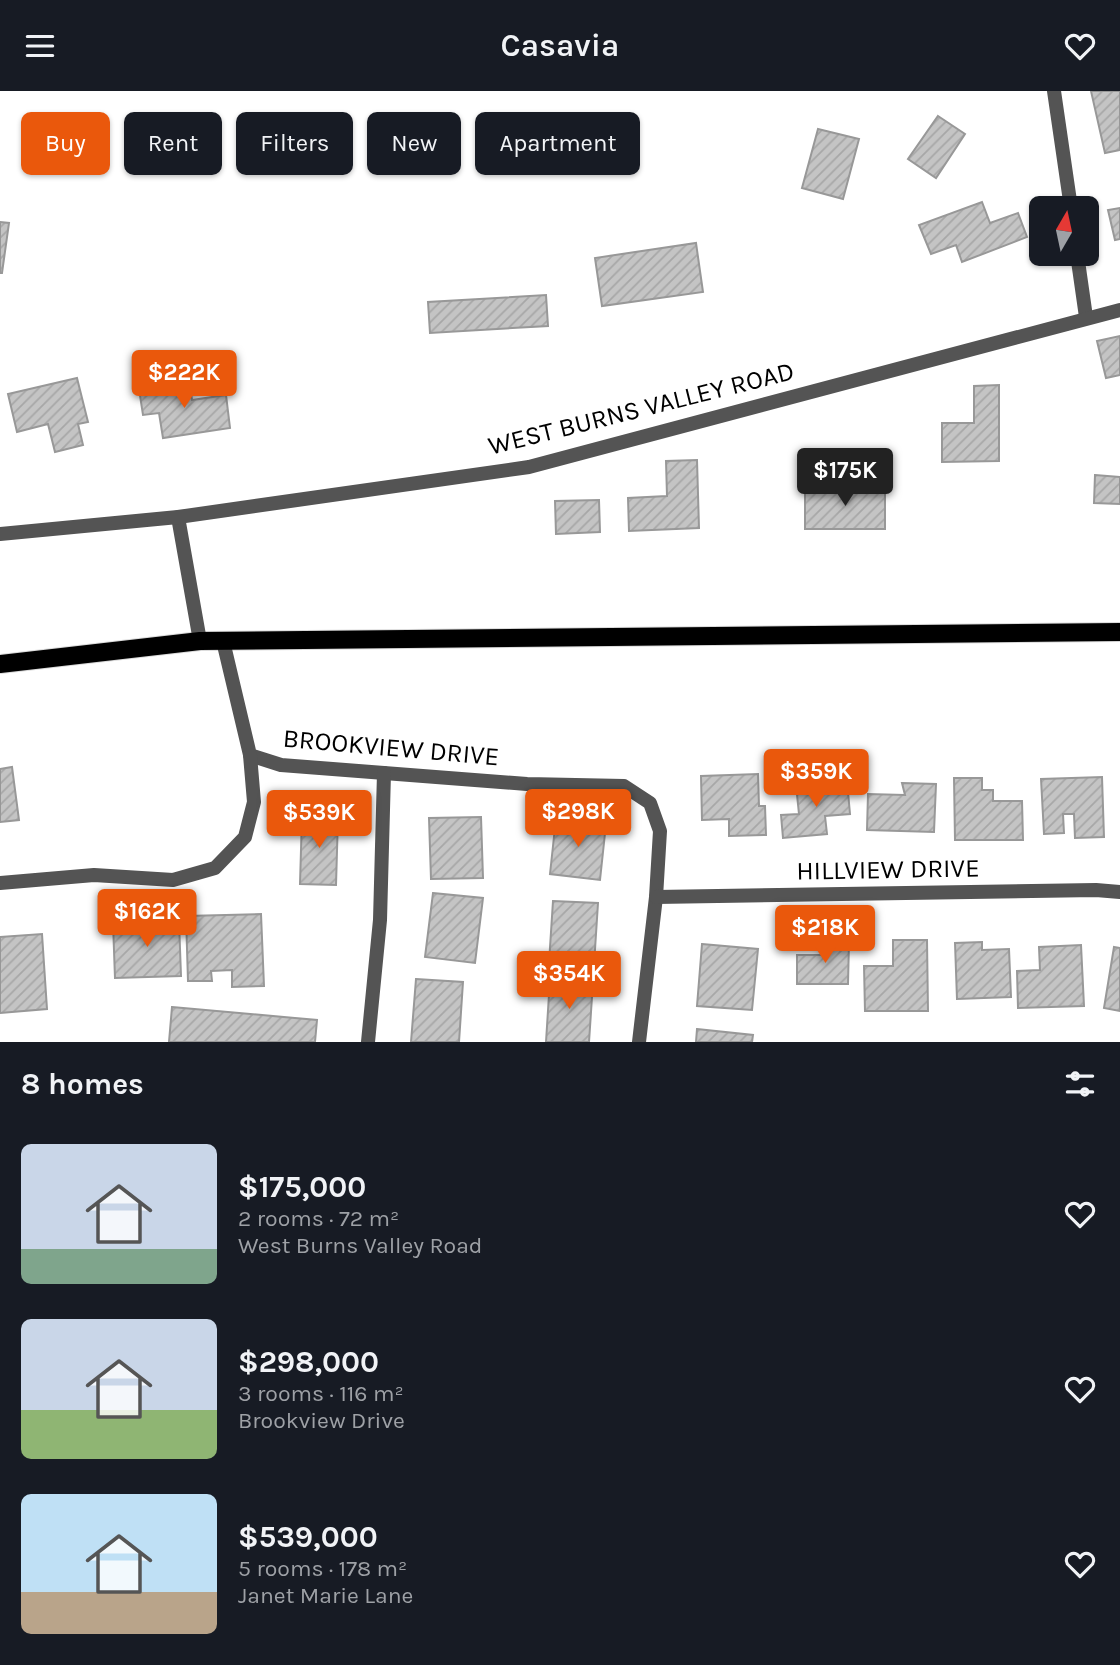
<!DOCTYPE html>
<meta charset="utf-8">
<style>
:root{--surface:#171b24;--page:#20242c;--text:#f1f3f6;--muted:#9ea1a6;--accent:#ea580c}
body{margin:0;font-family:Karla,sans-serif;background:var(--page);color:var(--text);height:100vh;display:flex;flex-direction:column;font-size:26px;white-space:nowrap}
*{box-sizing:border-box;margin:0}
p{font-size:23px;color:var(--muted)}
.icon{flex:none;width:38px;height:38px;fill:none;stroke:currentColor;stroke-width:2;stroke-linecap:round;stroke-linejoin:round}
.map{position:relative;height:951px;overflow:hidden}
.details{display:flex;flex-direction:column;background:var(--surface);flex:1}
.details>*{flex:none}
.hud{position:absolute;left:21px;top:21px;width:700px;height:63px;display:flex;gap:14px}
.needle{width:46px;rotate:9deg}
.buttons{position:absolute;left:1029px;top:105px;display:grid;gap:14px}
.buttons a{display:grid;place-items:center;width:70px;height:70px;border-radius:10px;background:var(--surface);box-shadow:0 2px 5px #0004;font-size:35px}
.price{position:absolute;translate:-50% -60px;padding:0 16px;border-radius:7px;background:var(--accent);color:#fff;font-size:23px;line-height:46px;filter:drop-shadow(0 2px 4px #0008)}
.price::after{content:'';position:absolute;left:50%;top:42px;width:21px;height:16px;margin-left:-10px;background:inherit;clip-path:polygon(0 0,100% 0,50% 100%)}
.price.current{background:#222;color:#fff}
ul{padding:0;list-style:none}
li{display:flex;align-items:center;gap:21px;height:175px;padding:0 21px}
li span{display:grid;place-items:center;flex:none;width:196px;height:140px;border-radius:10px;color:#555}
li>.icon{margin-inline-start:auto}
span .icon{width:84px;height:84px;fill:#fffc;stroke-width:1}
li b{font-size:30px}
h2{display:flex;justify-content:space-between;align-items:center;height:84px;padding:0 21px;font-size:30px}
.pill{padding:0 24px;border-radius:10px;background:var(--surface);box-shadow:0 2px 5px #0004;font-size:24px;line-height:63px}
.pill.current{background:var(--accent);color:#fff}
header{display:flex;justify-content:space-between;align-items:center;height:91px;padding:0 21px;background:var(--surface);font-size:32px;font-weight:600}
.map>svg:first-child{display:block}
</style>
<header><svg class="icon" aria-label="menu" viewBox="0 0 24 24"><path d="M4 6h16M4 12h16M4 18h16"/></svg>Casavia<svg class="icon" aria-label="heart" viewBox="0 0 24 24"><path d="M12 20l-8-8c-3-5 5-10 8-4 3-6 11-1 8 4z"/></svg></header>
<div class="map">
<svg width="1120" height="951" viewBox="0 0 1120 951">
<defs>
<pattern id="building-hatch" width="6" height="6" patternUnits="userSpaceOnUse" patternTransform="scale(1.75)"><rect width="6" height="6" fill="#c4c4c4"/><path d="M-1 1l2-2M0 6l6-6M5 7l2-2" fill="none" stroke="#a7a7a7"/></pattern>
</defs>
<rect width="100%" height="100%" fill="#fff"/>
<g fill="url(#building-hatch)" stroke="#989898" stroke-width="2">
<path d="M1091,0H1120V59L1105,62Z"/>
<path d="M938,25L965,43L936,87L908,68Z"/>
<path d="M818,38L859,48L843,108L802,97Z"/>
<path d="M982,111L990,132L1018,122L1027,146L962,171L956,154L931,163L919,134Z"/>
<path d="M1120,117V148L1115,149L1108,119Z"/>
<path d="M0,131L9,132L2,182H0Z"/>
<path d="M696,152L703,201L602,215L595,167Z"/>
<path d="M546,204L548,235L430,242L428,211Z"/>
<path d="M1120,245V284L1106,287L1097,250Z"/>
<path d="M77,287L88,331L78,333L83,354L55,361L48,333L17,341L8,303Z"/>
<path d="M189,290L192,309L226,304L230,337L163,347L159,322L143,324L139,298Z"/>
<path d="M999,294V370L942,371V332H974V295Z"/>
<path d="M697,369L699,437L629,440L628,407L667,405L666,370Z"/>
<path d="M1095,384L1120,386V413L1094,412Z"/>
<path d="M805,395L885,396V438H805Z"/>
<path d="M599,409L600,441L556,443L555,410Z"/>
<path d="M12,676L19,729L0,731V678Z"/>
<path d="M758,683L759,715H765L766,744L729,745V728L702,729L701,685Z"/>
<path d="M1102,686L1104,746L1075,747L1074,723H1063L1064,742L1044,743L1041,688Z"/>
<path d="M954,687H982V699H993V710H1022L1023,749H955Z"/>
<path d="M847,690L850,723L825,725L827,743L783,747L781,724L799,723L796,694Z"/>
<path d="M902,692L936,693L934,741L867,739L868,703L905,704Z"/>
<path d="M302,725L338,726L336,794L300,793Z"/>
<path d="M481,726L483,787L431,788L429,727Z"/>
<path d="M556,727L606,733L600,789L550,783Z"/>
<path d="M433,802L483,807L475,872L425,866Z"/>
<path d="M553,810L598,812L594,874L549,872Z"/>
<path d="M261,823L264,895L232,896V879L211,880L212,890H188L186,825Z"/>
<path d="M179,830L181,885L115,887L113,832Z"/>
<path d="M42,843L47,918L0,922V846Z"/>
<path d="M893,849H927L928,920H865L864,875H893Z"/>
<path d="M821,851H849L848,893H797V864H821Z"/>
<path d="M982,851V859L1009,858L1011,906L957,908L955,852Z"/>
<path d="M702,853L758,858L752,919L697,915Z"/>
<path d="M1081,854L1084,915L1018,917L1017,880L1040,879L1039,856Z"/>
<path d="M1114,856L1120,857V920L1104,917Z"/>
<path d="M416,888L463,891L459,951H411Z"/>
<path d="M550,888L593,891L589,951H546Z"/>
<path d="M172,916L317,929L315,951H169Z"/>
<path d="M697,938L753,944L752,951H696Z"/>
</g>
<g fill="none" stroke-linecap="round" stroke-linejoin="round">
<defs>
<path id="primary" d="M0,573L200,550L1120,541"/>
</defs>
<use href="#primary" stroke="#dbdbdb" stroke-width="20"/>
<g stroke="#545454" stroke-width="14">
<path d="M1054,0L1071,117"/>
<path d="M1077,163L1086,226"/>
<path d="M178,426L200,550"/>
<path d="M0,443L178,426L529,376L1120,219"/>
<path d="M223,550L250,664L281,674L527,693L624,695L650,712L660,740L656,806L639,951"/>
<path d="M0,792L94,784L173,789L215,777L245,746L254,711L250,664"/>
<path d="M656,806L1096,799L1120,801"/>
<path d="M368,951L380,829L384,682"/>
</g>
<use href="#primary" stroke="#000" stroke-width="18"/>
</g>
<g text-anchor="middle" stroke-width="6" stroke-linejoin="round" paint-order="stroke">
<g font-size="26" fill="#000" stroke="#fff">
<text transform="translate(641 317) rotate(-14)" y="9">WEST BURNS VALLEY ROAD</text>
<text transform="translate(391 656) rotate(5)" y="9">BROOKVIEW DRIVE</text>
<text transform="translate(888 778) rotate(-1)" y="9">HILLVIEW DRIVE</text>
</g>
</g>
</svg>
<div class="buttons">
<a><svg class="needle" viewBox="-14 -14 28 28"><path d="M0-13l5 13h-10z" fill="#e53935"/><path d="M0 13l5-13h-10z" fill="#9ea1a6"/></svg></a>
</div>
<b class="price" style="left:184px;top:319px">$222K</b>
<b class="price current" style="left:845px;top:417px">$175K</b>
<b class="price" style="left:816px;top:718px">$359K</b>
<b class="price" style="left:578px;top:758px">$298K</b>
<b class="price" style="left:319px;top:759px">$539K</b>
<b class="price" style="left:147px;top:858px">$162K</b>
<b class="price" style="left:825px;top:874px">$218K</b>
<b class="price" style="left:569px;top:920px">$354K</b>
<div class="hud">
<a class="pill current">Buy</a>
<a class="pill">Rent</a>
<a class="pill">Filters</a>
<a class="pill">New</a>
<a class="pill">Apartment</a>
</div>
</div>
<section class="details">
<h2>8 homes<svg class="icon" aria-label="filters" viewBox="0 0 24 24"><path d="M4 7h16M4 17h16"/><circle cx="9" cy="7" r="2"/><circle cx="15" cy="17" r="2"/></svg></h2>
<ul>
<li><span style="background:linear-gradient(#c9d6e8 75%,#7fa58c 0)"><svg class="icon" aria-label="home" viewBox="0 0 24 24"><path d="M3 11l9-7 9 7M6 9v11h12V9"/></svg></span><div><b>$175,000</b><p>2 rooms · 72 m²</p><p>West Burns Valley Road</p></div><svg class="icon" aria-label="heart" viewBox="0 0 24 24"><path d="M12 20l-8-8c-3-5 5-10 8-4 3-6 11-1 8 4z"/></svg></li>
<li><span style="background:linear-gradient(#c9d6e8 65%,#8fb573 0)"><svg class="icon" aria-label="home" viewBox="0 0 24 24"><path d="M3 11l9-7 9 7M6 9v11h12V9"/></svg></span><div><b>$298,000</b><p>3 rooms · 116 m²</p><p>Brookview Drive</p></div><svg class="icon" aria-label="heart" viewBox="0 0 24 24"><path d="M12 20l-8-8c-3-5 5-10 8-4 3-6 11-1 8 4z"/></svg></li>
<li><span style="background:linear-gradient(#bfe0f5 70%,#b9a48a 0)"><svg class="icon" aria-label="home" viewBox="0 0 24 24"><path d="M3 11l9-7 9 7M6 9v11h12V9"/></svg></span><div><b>$539,000</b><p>5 rooms · 178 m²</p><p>Janet Marie Lane</p></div><svg class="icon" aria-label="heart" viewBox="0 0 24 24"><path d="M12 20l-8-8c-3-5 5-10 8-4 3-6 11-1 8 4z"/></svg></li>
</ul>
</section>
